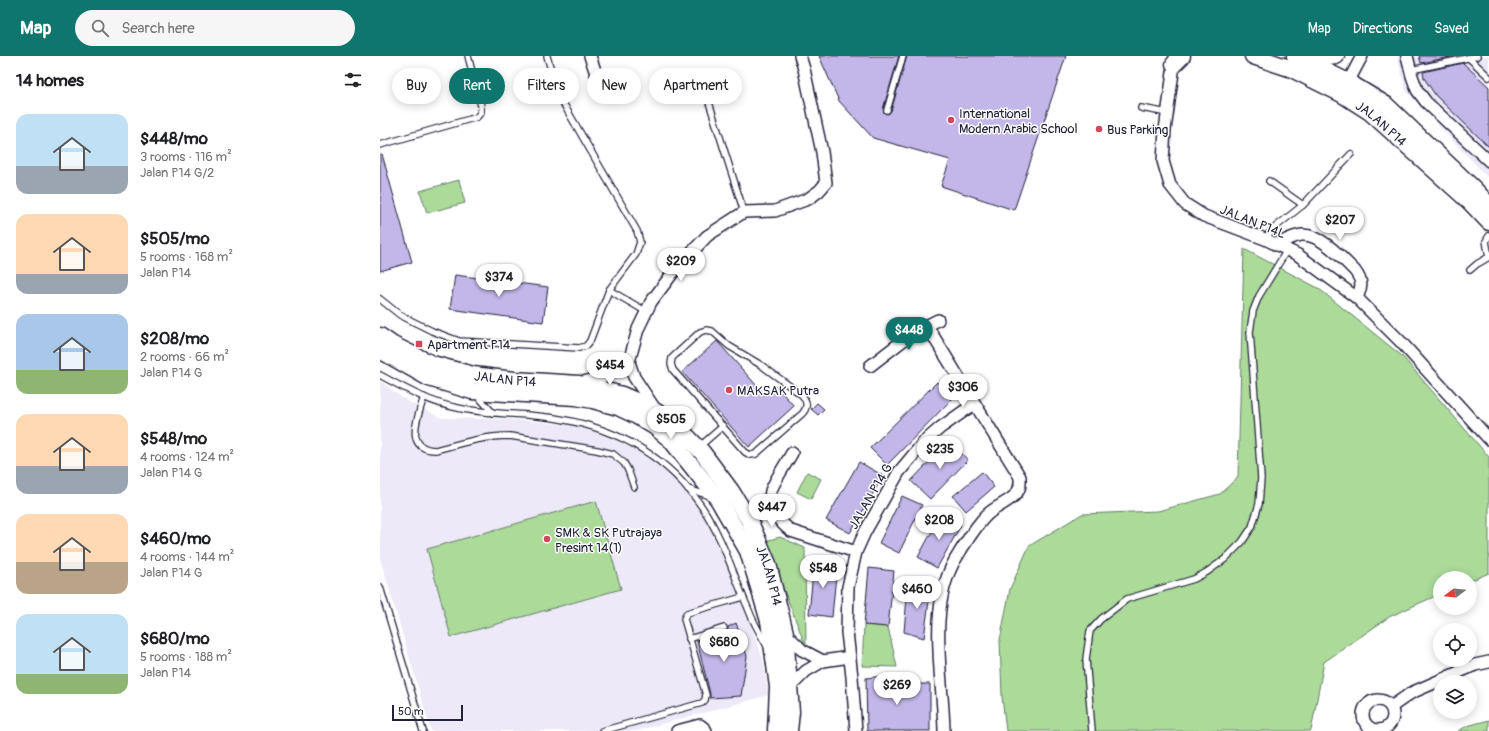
<!DOCTYPE html>
<meta charset="utf-8">
<style>
:root{--surface:#fff;--page:#f6f6f6;--text:#202124;--muted:#757577;--accent:#0f766e}
body{margin:0;font-family:Pangolin,sans-serif;background:var(--page);color:var(--text);height:100vh;display:flex;flex-direction:column;font-size:15px;white-space:nowrap}
*{box-sizing:border-box;margin:0}
p{font-size:13px;color:var(--muted)}
.icon{flex:none;width:22px;height:22px;fill:none;stroke:currentColor;stroke-width:2;stroke-linecap:round;stroke-linejoin:round}
.map{position:relative;flex:1;overflow:hidden}
.panel{display:flex;flex-direction:column;background:var(--surface);width:380px}
.panel>*{flex:none}
.hud{position:absolute;left:12px;top:12px;width:380px;height:36px;display:flex;gap:8px}
.needle{width:26px;rotate:254deg}
.tools{position:absolute;left:1053px;top:515px;display:grid;gap:8px}
.tools a{display:grid;place-items:center;width:44px;height:44px;border-radius:50%;background:var(--surface);box-shadow:0 2px 10px #0003;font-size:20px}
.scale{position:absolute;left:12px;bottom:10px;width:71px;box-sizing:border-box;padding-left:4px;border:2px solid #22223b;border-top:0;font-size:11px;line-height:14px;white-space:nowrap;color:#22223b;-webkit-text-stroke:3px #fff;paint-order:stroke}
.price{position:absolute;translate:-50% -34px;padding:0 9px;border-radius:14px;background:#fff;color:#222;font-size:13px;line-height:26px;filter:drop-shadow(0 1px 2px #0008)}
.price::after{content:'';position:absolute;left:50%;top:24px;width:12px;height:9px;margin-left:-6px;background:inherit;clip-path:polygon(0 0,100% 0,50% 100%)}
.price.on{background:var(--accent);color:#fff}
ul{padding:0;list-style:none}
li{display:flex;align-items:center;gap:12px;height:100px;padding:0 16px}
li span{display:grid;place-items:center;flex:none;width:112px;height:80px;border-radius:12px;color:#555}
li>.icon{margin-inline-start:auto}
span .icon{width:48px;height:48px;fill:#fffc;stroke-width:1}
li b{font-size:17px}
h2{display:flex;justify-content:space-between;align-items:center;height:48px;padding:0 16px;font-size:17px}
.chip{padding:0 14px;border-radius:18px;background:var(--surface);box-shadow:0 2px 10px #0003;font-size:14px;line-height:36px}
.chip.on{background:var(--accent);color:#fff}
header{display:flex;align-items:center;gap:24px;box-sizing:border-box;height:56px;padding:0 20px;background:var(--accent);color:#fff}
header strong{font-size:19px}
nav{display:flex;gap:22px;margin-inline-start:auto;font-size:14px}
.search{width:280px;height:36px;background:var(--page);display:flex;align-items:center;gap:10px;box-sizing:border-box;padding:0 14px;border-radius:22px;color:var(--muted);font-size:15px}
main{display:flex;flex:1;min-height:0}
.map>svg:first-child{display:block}
</style>
<header>
<strong>Map</strong>
<div class="search"><svg class="icon" aria-label="search" viewBox="0 0 24 24"><circle cx="10" cy="10" r="6"/><path d="M15 15l6 6"/></svg>Search here</div>
<nav><a>Map</a><a>Directions</a><a>Saved</a></nav>
</header>
<main>
<section class="panel">
<h2>14 homes<svg class="icon" aria-label="filters" viewBox="0 0 24 24"><path d="M4 7h16M4 17h16"/><circle cx="9" cy="7" r="2"/><circle cx="15" cy="17" r="2"/></svg></h2>
<ul>
<li><span style="background:linear-gradient(#bfe0f5 65%,#9aa5b1 0)"><svg class="icon" aria-label="home" viewBox="0 0 24 24"><path d="M3 11l9-7 9 7M6 9v11h12V9"/></svg></span><div><b>$448/mo</b><p>3 rooms · 116 m²</p><p>Jalan P14 G/2</p></div></li>
<li><span style="background:linear-gradient(#ffd9b3 75%,#9aa5b1 0)"><svg class="icon" aria-label="home" viewBox="0 0 24 24"><path d="M3 11l9-7 9 7M6 9v11h12V9"/></svg></span><div><b>$505/mo</b><p>5 rooms · 168 m²</p><p>Jalan P14</p></div></li>
<li><span style="background:linear-gradient(#a9c7e8 70%,#8fb573 0)"><svg class="icon" aria-label="home" viewBox="0 0 24 24"><path d="M3 11l9-7 9 7M6 9v11h12V9"/></svg></span><div><b>$208/mo</b><p>2 rooms · 66 m²</p><p>Jalan P14 G</p></div></li>
<li><span style="background:linear-gradient(#ffd9b3 65%,#9aa5b1 0)"><svg class="icon" aria-label="home" viewBox="0 0 24 24"><path d="M3 11l9-7 9 7M6 9v11h12V9"/></svg></span><div><b>$548/mo</b><p>4 rooms · 124 m²</p><p>Jalan P14 G</p></div></li>
<li><span style="background:linear-gradient(#ffd9b3 60%,#b9a48a 0)"><svg class="icon" aria-label="home" viewBox="0 0 24 24"><path d="M3 11l9-7 9 7M6 9v11h12V9"/></svg></span><div><b>$460/mo</b><p>4 rooms · 144 m²</p><p>Jalan P14 G</p></div></li>
<li><span style="background:linear-gradient(#bfe0f5 75%,#8fb573 0)"><svg class="icon" aria-label="home" viewBox="0 0 24 24"><path d="M3 11l9-7 9 7M6 9v11h12V9"/></svg></span><div><b>$680/mo</b><p>5 rooms · 188 m²</p><p>Jalan P14</p></div></li>
</ul>
</section>
<div class="map">
<svg width="1109" height="675" viewBox="0 0 1109 675">
<rect width="100%" height="100%" fill="#fff"/>
<filter id="ink" filterUnits="userSpaceOnUse"><feTurbulence type="fractalNoise" baseFrequency=".025" numOctaves="2"/><feDisplacementMap in="SourceGraphic" scale="8" xChannelSelector="R" yChannelSelector="G"/><feConvolveMatrix kernelMatrix="1 2 1 2 8 2 1 2 1" color-interpolation-filters="sRGB"/></filter>
<g filter="url(#ink)">
<g fill="#ede9f8">
<path d="M1017,0H1109V123L1026,35Z"/>
<path d="M0,325L27,345L61,362L127,363L191,369L227,380L273,403L297,424L326,464L365,550L383,604L389,639L256,675H51L0,502Z"/>
</g>
<g fill="#abda99" stroke="#667e6a">
<path d="M79,124L85,147L47,157L40,135Z"/>
<path d="M864,193L938,232L1022,300L1109,401V517L1090,525V522H1060V538L1009,561L944,606L931,675H626L622,641L620,584L630,533L649,490L702,458L778,455L840,438L858,421Z"/>
<path d="M427,416L441,423L431,443L417,436Z"/>
<path d="M216,445L241,533L71,581L47,493Z"/>
<path d="M400,481L425,492L426,591L385,485Z"/>
<path d="M484,569L508,571L517,611L482,610Z"/>
<path d="M1109,664V675H1078L1087,670Z"/>
</g>
<g fill="#c2b7e8" stroke="#22223b">
<path d="M439,0H519L503,53L504,57L508,58L511,55L527,0H686L634,154L561,130L570,104L493,82L459,45Z"/>
<path d="M1039,0H1075L1041,7Z"/>
<path d="M1083,7L1109,31V91L1056,40L1044,22L1043,16Z"/>
<path d="M2,98L32,206L0,215V99Z"/>
<path d="M75,219L168,231L163,266L70,253Z"/>
<path d="M337,285L385,339L396,330L414,350L369,391L302,316Z"/>
<path d="M557,326L573,342L507,409L490,392Z"/>
<path d="M437,347L444,353L438,359L431,353Z"/>
<path d="M569,385L588,404L550,443L531,425Z"/>
<path d="M479,406L502,419V422L470,477L446,464Z"/>
<path d="M602,416L614,431L586,455L573,440Z"/>
<path d="M522,440L542,449L519,497L499,487Z"/>
<path d="M561,459L581,469L557,512L538,501Z"/>
<path d="M434,506L457,508L452,561L429,558Z"/>
<path d="M489,512L514,515L508,571L484,569Z"/>
<path d="M528,528L551,530L544,582L524,576Z"/>
<path d="M356,567L367,600L361,640L330,642V638L317,585L346,576L348,573V571Z"/>
<path d="M511,619V628H550V675H487L486,622Z"/>
</g>
<g fill="none" stroke-linecap="round" stroke-linejoin="round">
<defs>
<g id="lane">
<path d="M1089,2L1109,21"/>
<path d="M1031,14L1097,0"/>
<circle cx="318" cy="30" r="11"/>
<path d="M326,37L364,156"/>
<path d="M761,52L788,57"/>
<path d="M507,54L523,0"/>
<path d="M0,89L97,61L101,56V50L88,0"/>
<path d="M889,125L923,149"/>
<path d="M885,183L893,173L923,149L971,98"/>
<path d="M1090,214L1097,208L1109,201L1106,185L1109,180"/>
<path d="M229,234L267,256"/>
<path d="M0,243L20,259L52,275L79,285L199,292L206,290L210,285L229,234L256,198L260,186L257,175L183,47L175,28L167,0"/>
<path d="M326,274L332,275L349,290L381,309L422,339C427,346 428,350 423,357L376,398L370,399L365,396L293,314L291,308L292,302L320,276Z"/>
<path d="M0,319C24,332 50,347 78,352C111,359 146,357 180,363C238,373 288,401 322,451C343,482 353,518 368,552C373,566 380,578 387,590"/>
<path d="M96,338L113,357"/>
<path d="M44,341C38,360 23,394 56,394C81,387 105,380 130,380L217,394L233,398L244,407L248,414L254,431"/>
<path d="M319,391L343,370"/>
<path d="M308,433L330,440"/>
<path d="M0,531L43,675"/>
<path d="M309,583L344,572"/>
<path d="M222,675L322,647L325,644L326,639L304,563L307,557L363,541"/>
<path d="M712,675L706,603L710,575L721,563L747,543L814,523L827,516L845,503L862,486L872,471L879,448L881,422L870,276L873,255L879,240L907,194"/>
</g>
<g id="street">
<path d="M210,0L223,38"/>
<path d="M1027,0L1032,20L1037,34L1046,46L1109,105"/>
<path d="M795,2L785,74L783,105L790,129L805,148L824,160L885,183L918,199L977,242L1021,286L1109,383"/>
<path d="M965,32L982,0"/>
<path d="M896,189C904,185 913,180 922,179C941,178 962,202 975,215C983,226 982,230 977,242"/>
<path d="M547,270L640,421C640,427 641,432 636,438C629,446 617,450 609,457C599,465 582,492 575,504C547,553 563,621 564,675"/>
<path d="M490,310L534,276L558,264"/>
<path d="M199,327L223,321L249,306"/>
<path d="M275,353L254,321L249,306L258,273L271,246L295,214L327,180L364,156L395,155L428,143L439,135L446,127L442,96L424,13L420,0"/>
<path d="M412,397C407,406 393,427 391,435C387,450 400,467 411,475L476,496"/>
<path d="M405,577L422,594L443,605"/>
<path d="M409,632L426,615L443,605L470,601"/>
<circle cx="998" cy="659" r="15"/>
<path d="M1011,651L1031,637L1095,609L1109,606"/>
<path d="M297,675L320,669L325,673L326,675"/>
<path d="M476,675L472,621L467,576L468,531L476,496L485,476L519,416L544,386L560,372L594,348"/>
</g>
<g id="secondary">
<path id="s1" d="M873,0L912,13L962,38L990,56L1090,146L1109,166"/>
<path d="M915,0L968,26L1006,49L1093,132L1109,149"/>
<path d="M930,0L940,2L956,0"/>
<path d="M794,8L802,0"/>
<path id="s2" d="M0,280L13,289L52,308L93,319L135,324L199,328L242,339L261,347L278,357L298,371L322,396L351,435L369,464L388,508L405,577L411,656L409,675"/>
<path d="M0,294L49,322L92,335L196,341L213,344L238,351L257,360L274,370L291,384L338,443L368,495L389,565L398,631L396,675"/>
</g>
</defs>
<use href="#lane" stroke="#22223b" stroke-width="8"/>
<use href="#street" stroke="#22223b" stroke-width="14"/>
<use href="#secondary" stroke="#22223b" stroke-width="19"/>
<use href="#lane" stroke="#fff" stroke-width="5.5"/>
<use href="#street" stroke="#fff" stroke-width="11"/>
<use href="#secondary" stroke="#fff" stroke-width="16"/>
</g>
</g>
<g fill="#d1495b" stroke="#fff" stroke-width="1.5">
<circle cx="571" cy="64" r="4"/>
<circle cx="719" cy="73" r="4"/>
<rect x="35" y="284" width="8" height="8" rx="2"/>
<circle cx="349" cy="334" r="4"/>
<circle cx="167" cy="483" r="4"/>
</g>
<g text-anchor="middle" stroke-width="3" stroke-linejoin="round" paint-order="stroke">
<g font-size="13" fill="#22223b" stroke="#fff" text-anchor="start">
<text x="579" y="62">International<tspan x="579" dy="15">Modern Arabic School</tspan></text>
<text x="727" y="78">Bus Parking</text>
<text x="47" y="293">Apartment P14</text>
<text x="357" y="339">MAKSAK Putra</text>
<text x="175" y="481">SMK &amp; SK Putrajaya<tspan x="175" dy="15">Presint 14(1)</tspan></text>
</g>
<g font-size="13" fill="#22223b" stroke="#fff">
<text dy="5" stroke="none"><textPath href="#s1" startOffset="146">JALAN P14</textPath></text>
<text transform="translate(873 165) rotate(22)" y="5">JALAN P14L</text>
<text dy="5" stroke="none"><textPath href="#s2" startOffset="134">JALAN P14</textPath></text>
<text transform="translate(490 440) rotate(-60)" y="5">JALAN P14 G</text>
<text dy="5" stroke="none"><textPath href="#s2" startOffset="494">JALAN P14</textPath></text>
</g>
</g>
</svg>
<div class="tools">
<a><svg class="needle" viewBox="-14 -14 28 28"><path d="M0-13l5 13h-10z" fill="#e53935"/><path d="M0 13l5-13h-10z" fill="#757577"/></svg></a>
<a><svg class="icon" aria-label="locate" viewBox="0 0 24 24"><circle cx="12" cy="12" r="6"/><path d="M12 2v4M12 18v4M2 12h4M18 12h4"/></svg></a>
<a><svg class="icon" aria-label="layers" viewBox="0 0 24 24"><path d="M12 4l9 5-9 5-9-5zM3 14l9 5 9-5"/></svg></a>
</div>
<div class="scale">50 m</div>
<b class="price" style="left:960px;top:185px">$207</b>
<b class="price" style="left:301px;top:226px">$209</b>
<b class="price" style="left:119px;top:242px">$374</b>
<b class="price on" style="left:529px;top:295px">$448</b>
<b class="price" style="left:230px;top:330px">$454</b>
<b class="price" style="left:583px;top:352px">$306</b>
<b class="price" style="left:291px;top:384px">$505</b>
<b class="price" style="left:560px;top:414px">$235</b>
<b class="price" style="left:392px;top:472px">$447</b>
<b class="price" style="left:559px;top:485px">$208</b>
<b class="price" style="left:443px;top:533px">$548</b>
<b class="price" style="left:537px;top:554px">$460</b>
<b class="price" style="left:344px;top:607px">$680</b>
<b class="price" style="left:517px;top:650px">$269</b>
<div class="hud">
<a class="chip">Buy</a>
<a class="chip on">Rent</a>
<a class="chip">Filters</a>
<a class="chip">New</a>
<a class="chip">Apartment</a>
</div>
</div>
</main>
